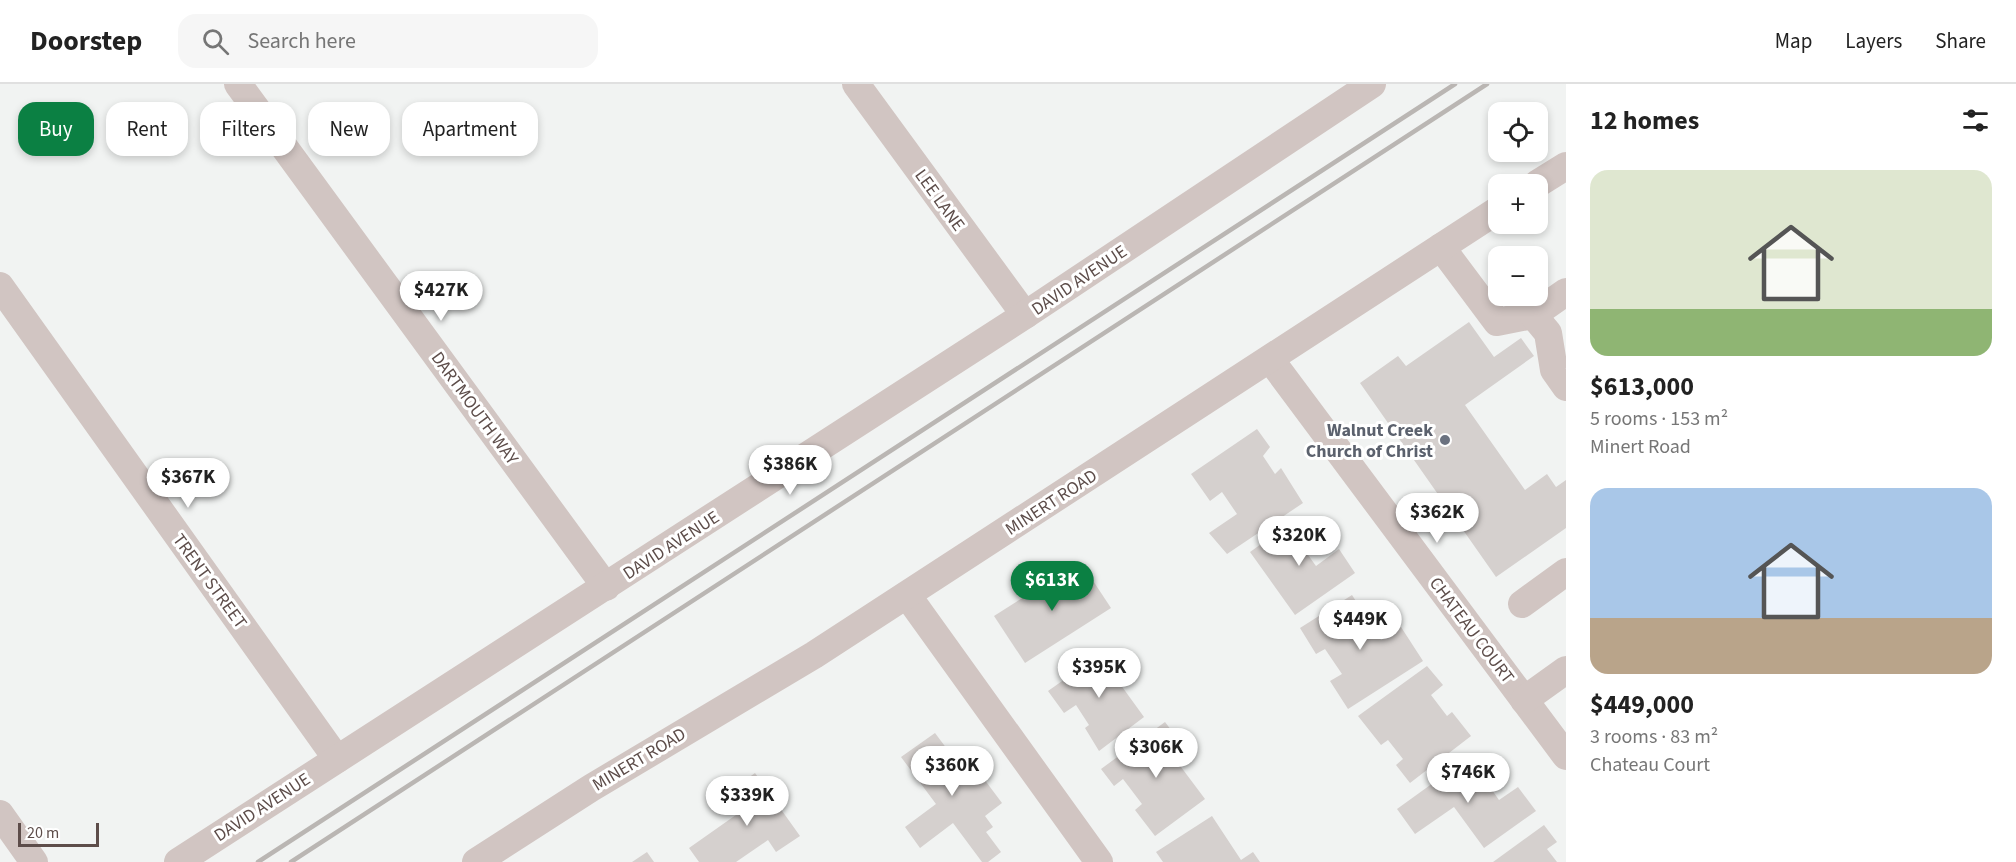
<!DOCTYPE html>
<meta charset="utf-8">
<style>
:root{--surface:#fff;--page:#f6f6f6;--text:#222;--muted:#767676;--line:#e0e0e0;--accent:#0b8043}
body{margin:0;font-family:"Source Sans 3",sans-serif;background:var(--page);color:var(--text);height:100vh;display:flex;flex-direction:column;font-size:22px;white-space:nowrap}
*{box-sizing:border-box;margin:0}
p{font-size:20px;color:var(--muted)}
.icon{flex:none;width:33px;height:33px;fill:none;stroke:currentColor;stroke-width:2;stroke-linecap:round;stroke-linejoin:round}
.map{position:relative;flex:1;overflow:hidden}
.drawer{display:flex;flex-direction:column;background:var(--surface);width:450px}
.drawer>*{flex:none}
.top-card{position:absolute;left:18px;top:18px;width:570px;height:54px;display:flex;gap:12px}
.fabs{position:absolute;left:1488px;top:18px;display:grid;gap:12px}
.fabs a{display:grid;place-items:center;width:60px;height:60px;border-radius:12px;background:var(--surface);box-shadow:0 3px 9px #0003;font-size:30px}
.scale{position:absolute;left:18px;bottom:15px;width:81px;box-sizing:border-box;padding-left:6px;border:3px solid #5d4d4a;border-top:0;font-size:16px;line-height:21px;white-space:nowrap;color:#5d4d4a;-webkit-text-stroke:4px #fff;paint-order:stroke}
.price{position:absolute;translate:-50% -51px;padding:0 14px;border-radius:21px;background:#fff;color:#222;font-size:20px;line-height:39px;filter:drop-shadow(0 2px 3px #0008)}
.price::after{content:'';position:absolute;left:50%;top:36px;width:18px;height:14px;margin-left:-9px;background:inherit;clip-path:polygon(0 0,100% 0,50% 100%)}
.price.on{background:var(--accent);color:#fff}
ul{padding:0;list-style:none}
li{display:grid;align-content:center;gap:12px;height:318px;padding:0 24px}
li span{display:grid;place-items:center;height:186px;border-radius:18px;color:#555}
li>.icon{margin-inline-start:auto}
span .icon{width:108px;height:108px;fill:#fffc;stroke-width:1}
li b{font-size:26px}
h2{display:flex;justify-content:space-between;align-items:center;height:72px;padding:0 24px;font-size:26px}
.chip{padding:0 21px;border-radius:18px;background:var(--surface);box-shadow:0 3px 9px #0003;font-size:21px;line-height:54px}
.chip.on{background:var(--accent);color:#fff}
header{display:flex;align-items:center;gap:36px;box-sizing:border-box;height:84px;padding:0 30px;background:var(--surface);border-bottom:2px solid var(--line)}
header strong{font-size:28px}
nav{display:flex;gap:33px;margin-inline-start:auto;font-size:21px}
.search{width:420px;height:54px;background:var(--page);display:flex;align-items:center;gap:15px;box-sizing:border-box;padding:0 21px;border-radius:18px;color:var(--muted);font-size:22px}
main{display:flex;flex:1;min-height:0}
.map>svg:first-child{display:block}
</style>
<header>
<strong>Doorstep</strong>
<div class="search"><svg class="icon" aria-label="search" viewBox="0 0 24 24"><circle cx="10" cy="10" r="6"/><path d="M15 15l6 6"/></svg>Search here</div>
<nav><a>Map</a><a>Layers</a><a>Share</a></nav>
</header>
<main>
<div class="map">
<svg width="1566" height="778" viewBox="0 0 1566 778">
<rect width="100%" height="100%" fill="#f1f3f2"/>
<g fill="#d5d0ce">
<path d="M1469,238L1494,273L1521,254L1534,272L1465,321L1525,406L1547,390L1556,403L1566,396V444L1496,493L1360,299L1398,272L1406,282Z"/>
<path d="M1257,345L1270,363L1263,372L1275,390L1281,384L1303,419L1227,470L1209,449L1237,430L1222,408L1210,417L1191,390Z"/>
<path d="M1299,433L1315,455L1303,464L1316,482L1339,465L1355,489L1295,531L1250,468Z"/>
<path d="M1080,477L1111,524L1025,579L994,532Z"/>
<path d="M1352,511L1381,556L1401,543L1423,577L1348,625L1330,597L1342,590L1325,565L1316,570L1300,544Z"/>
<path d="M1109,564L1126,587L1115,593L1144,633L1099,667L1085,644L1089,641L1076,621L1064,629L1048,607Z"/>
<path d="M1427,582L1443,601L1431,611L1447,632L1452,628L1471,652L1410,699L1396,681L1403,675L1388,656L1381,661L1358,632Z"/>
<path d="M1165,638L1187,667L1175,675L1205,715L1155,752L1135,726L1142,720L1123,695L1114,702L1101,685Z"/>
<path d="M935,649L953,673L963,667L1002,719L985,732L993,743L986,748L1001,768L988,778H982L953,739L920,764L905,743L936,720L901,673Z"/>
<path d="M1469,673L1499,716L1518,703L1536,727L1484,764L1454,723L1415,750L1397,725Z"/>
<path d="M755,689L800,752L776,768L768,756L736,778H699L689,764L743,726L730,707Z"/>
<path d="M1212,732L1241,776L1253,768L1260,778H1163L1156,768Z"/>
<path d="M1544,741L1557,758L1547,765L1557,778H1493Z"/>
<path d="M647,768L654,778H632Z"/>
</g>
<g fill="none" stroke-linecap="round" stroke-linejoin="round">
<g stroke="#d1c5c2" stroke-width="28">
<path d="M238,0L606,503"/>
<path d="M856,0L1025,231"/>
<path d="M1537,100L1566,82"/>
<path d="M1441,163L1497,238L1533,231L1566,208"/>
<path d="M0,202L337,675"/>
<path d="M1533,231L1548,249L1554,286L1566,303"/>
<path d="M1270,275L1566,672"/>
<path d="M907,511L1099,778"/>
<path d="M1522,520L1566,488"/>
<path d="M1524,616L1566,586"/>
<path d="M0,730L34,778"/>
<path d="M178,778L1025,231L1372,0"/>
<path d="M476,778L591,704L814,571L1498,126"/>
</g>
<g stroke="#bab6b3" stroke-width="4.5">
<path d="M258,778L1455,0"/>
<path d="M291,778L1487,0"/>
</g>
</g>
<circle fill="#6b7280" stroke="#fff" stroke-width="2" cx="1445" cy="356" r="6"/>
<g text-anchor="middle" stroke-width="6" stroke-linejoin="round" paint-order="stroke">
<g font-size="18" fill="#5d4d4a" stroke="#fff">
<text transform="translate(940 116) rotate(54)" y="6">LEE LANE</text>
<text transform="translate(1079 196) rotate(-34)" y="6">DAVID AVENUE</text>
<text transform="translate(475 324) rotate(54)" y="6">DARTMOUTH WAY</text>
<text transform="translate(1051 418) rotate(-33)" y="6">MINERT ROAD</text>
<text transform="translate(671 461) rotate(-33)" y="6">DAVID AVENUE</text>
<text transform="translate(210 497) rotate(54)" y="6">TRENT STREET</text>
<text transform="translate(1472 546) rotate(53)" y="6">CHATEAU COURT</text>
<text transform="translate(639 675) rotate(-31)" y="6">MINERT ROAD</text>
<text transform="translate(262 723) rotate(-33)" y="6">DAVID AVENUE</text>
</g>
<g font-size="18" font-weight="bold" fill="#5b616d" stroke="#fff" text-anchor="end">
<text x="1433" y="352">Walnut Creek<tspan x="1433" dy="21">Church of Christ</tspan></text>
</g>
</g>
</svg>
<div class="fabs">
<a><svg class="icon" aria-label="locate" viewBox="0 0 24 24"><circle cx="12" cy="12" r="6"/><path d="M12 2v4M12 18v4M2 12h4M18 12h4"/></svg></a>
<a>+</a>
<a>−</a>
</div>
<div class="scale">20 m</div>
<b class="price" style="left:441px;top:238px">$427K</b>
<b class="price" style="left:790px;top:412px">$386K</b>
<b class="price" style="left:188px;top:425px">$367K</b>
<b class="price" style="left:1437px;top:460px">$362K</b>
<b class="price" style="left:1299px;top:483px">$320K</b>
<b class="price on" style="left:1052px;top:528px">$613K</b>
<b class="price" style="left:1360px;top:567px">$449K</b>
<b class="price" style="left:1099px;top:615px">$395K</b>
<b class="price" style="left:1156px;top:695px">$306K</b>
<b class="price" style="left:952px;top:713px">$360K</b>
<b class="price" style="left:1468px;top:720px">$746K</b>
<b class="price" style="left:747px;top:743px">$339K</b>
<div class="top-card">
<a class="chip on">Buy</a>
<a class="chip">Rent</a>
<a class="chip">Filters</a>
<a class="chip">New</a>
<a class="chip">Apartment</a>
</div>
</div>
<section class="drawer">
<h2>12 homes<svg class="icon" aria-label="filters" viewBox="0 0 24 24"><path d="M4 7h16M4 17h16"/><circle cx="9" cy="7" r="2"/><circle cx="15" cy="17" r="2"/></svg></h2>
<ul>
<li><span style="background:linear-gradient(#dfe7d0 75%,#8fb573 0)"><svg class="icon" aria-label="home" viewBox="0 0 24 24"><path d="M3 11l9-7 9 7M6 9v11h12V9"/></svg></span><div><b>$613,000</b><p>5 rooms · 153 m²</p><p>Minert Road</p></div></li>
<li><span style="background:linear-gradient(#a9c7e8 70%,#b9a48a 0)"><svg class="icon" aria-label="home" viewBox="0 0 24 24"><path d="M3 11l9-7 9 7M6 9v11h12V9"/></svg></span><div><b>$449,000</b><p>3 rooms · 83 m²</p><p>Chateau Court</p></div></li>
</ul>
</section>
</main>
